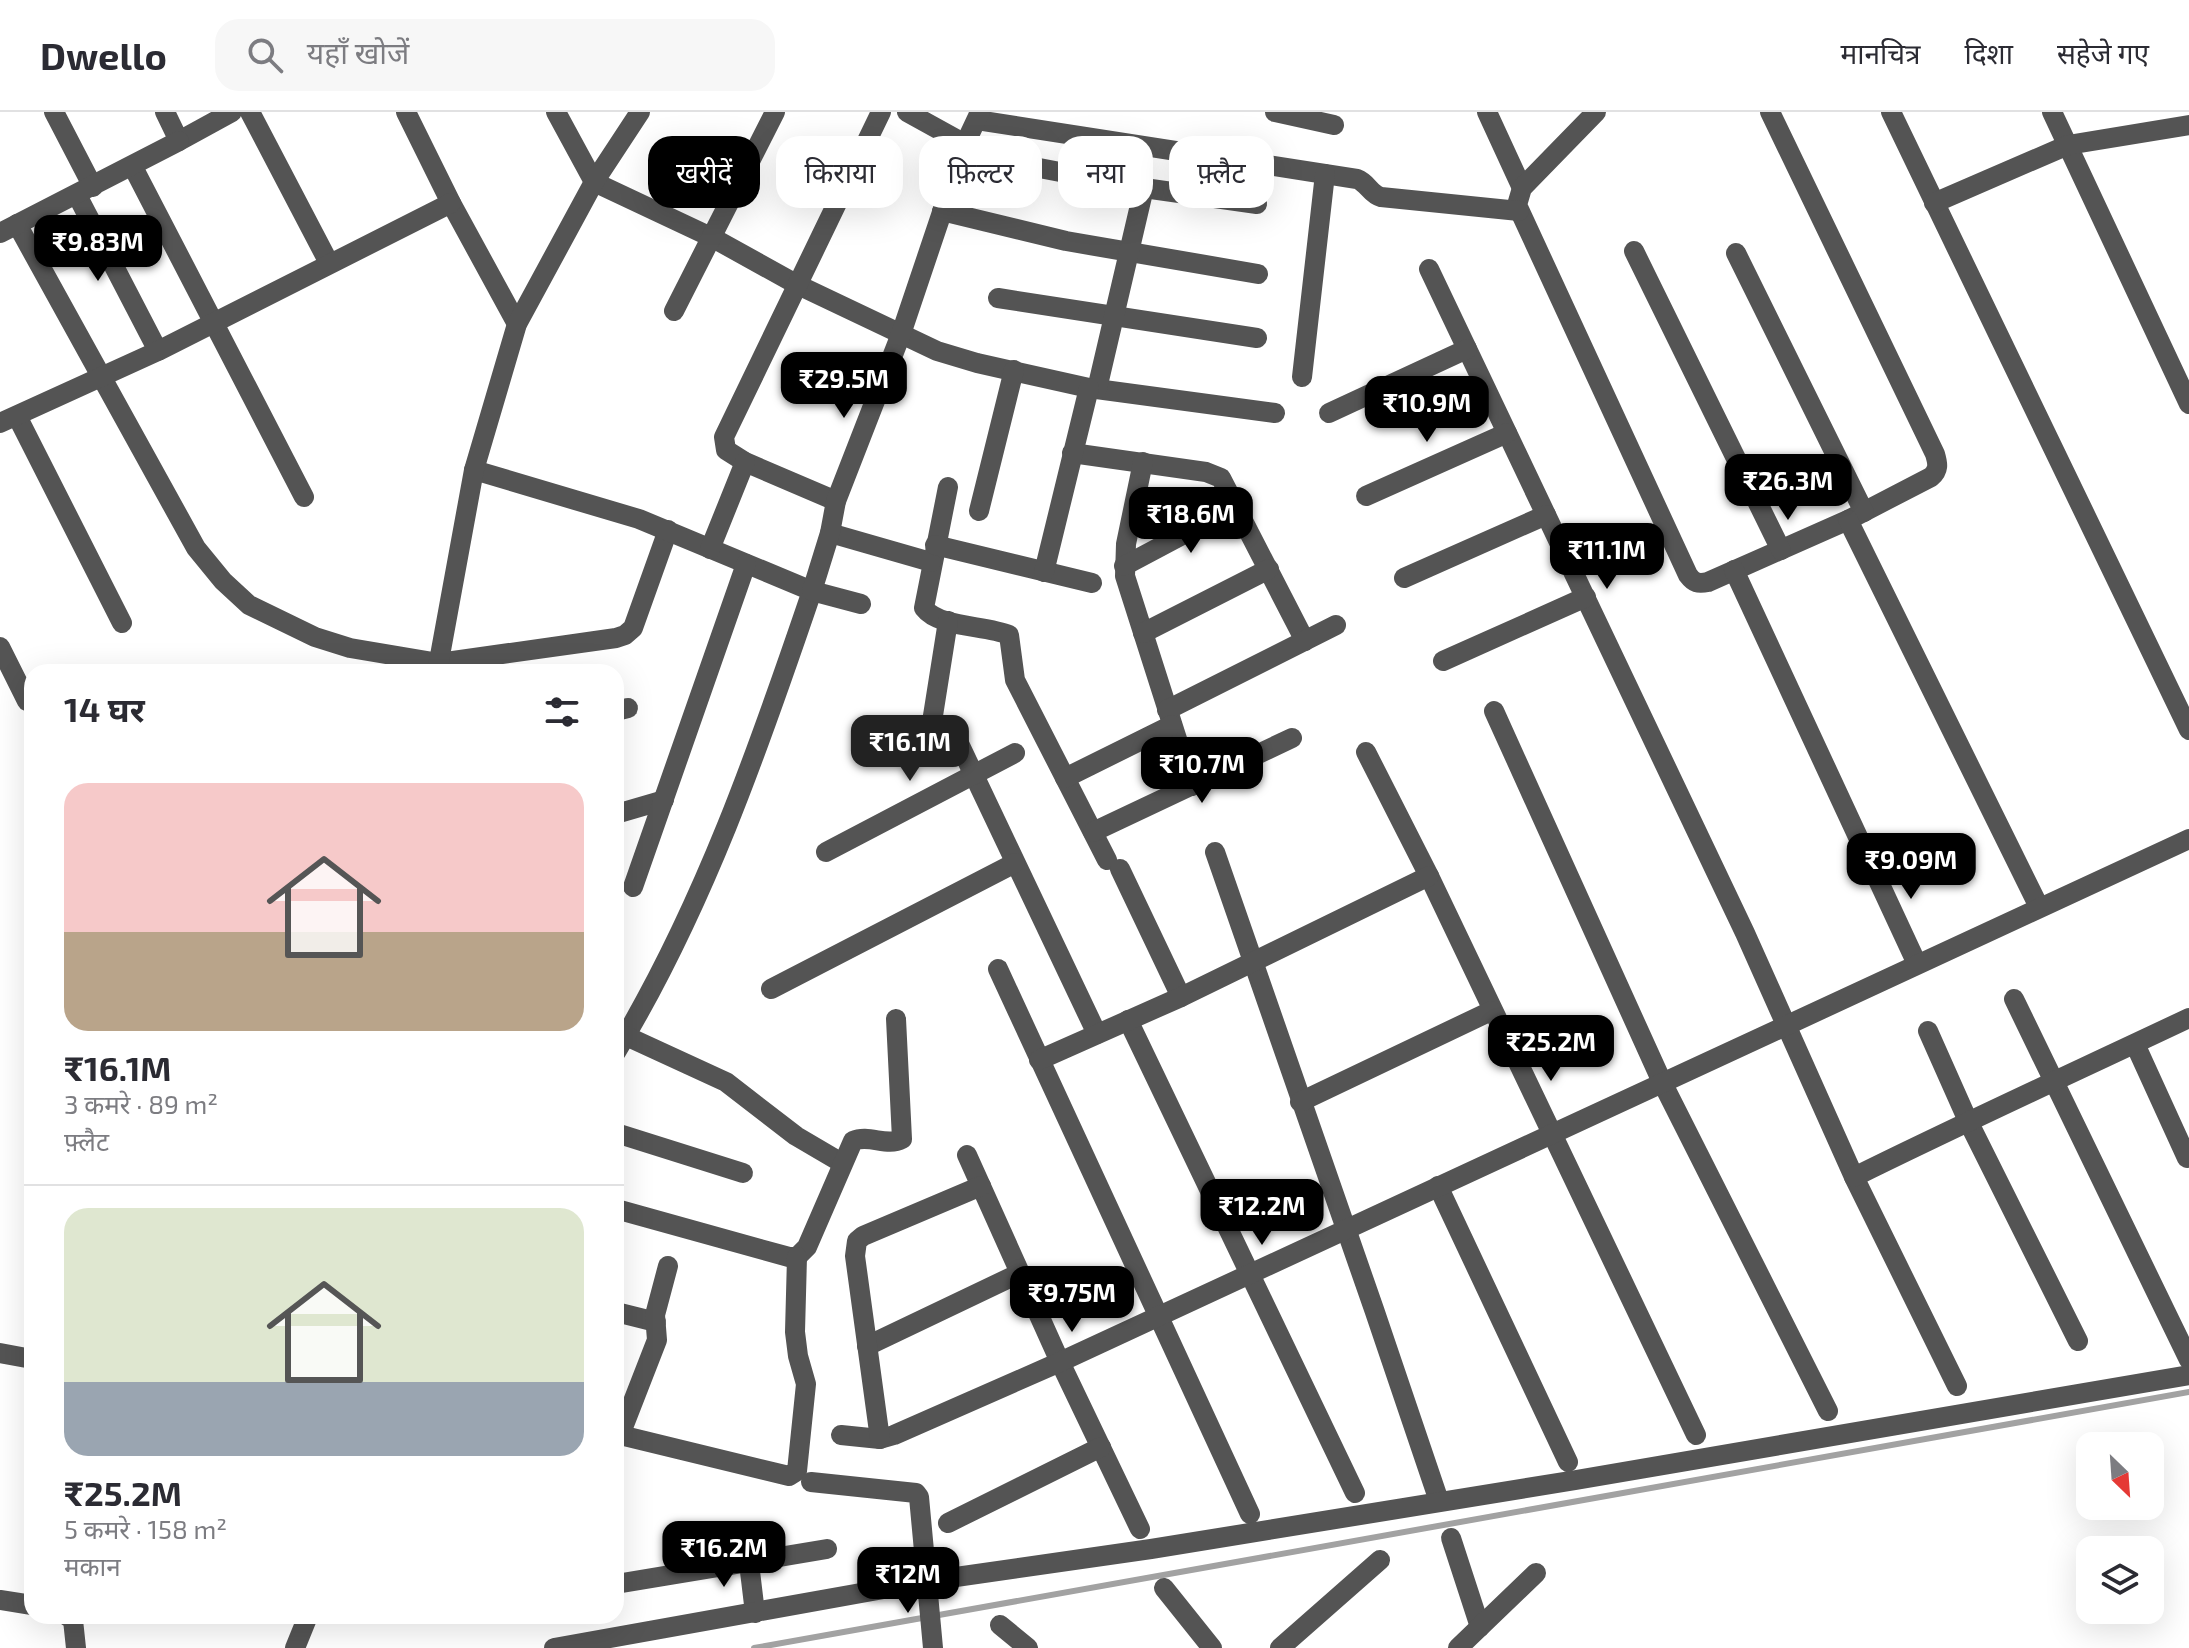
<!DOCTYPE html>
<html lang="hi">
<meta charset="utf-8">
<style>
:root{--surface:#fff;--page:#f7f7f7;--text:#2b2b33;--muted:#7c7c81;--line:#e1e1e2;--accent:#000}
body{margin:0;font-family:"Exo 2","Noto Sans Devanagari",sans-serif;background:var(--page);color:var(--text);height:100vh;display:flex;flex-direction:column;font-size:30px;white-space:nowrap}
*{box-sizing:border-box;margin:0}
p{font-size:26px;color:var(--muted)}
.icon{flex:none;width:44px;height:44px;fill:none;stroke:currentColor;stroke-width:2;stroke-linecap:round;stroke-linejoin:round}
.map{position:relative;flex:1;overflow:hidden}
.side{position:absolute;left:24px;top:552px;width:600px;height:960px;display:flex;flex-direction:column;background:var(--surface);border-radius:24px;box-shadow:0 8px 32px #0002}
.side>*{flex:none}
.top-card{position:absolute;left:648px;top:24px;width:760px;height:72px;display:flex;gap:16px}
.needle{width:52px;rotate:155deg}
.tools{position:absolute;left:2076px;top:1320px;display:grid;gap:16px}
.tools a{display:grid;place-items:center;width:88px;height:88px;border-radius:16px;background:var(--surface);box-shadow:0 8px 32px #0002;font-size:40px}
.price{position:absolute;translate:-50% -68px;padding:0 18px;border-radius:16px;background:var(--accent);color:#fff;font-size:26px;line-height:52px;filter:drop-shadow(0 2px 4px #0008)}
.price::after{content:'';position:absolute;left:50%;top:48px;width:24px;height:18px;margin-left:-12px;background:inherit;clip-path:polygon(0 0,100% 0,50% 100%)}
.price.selected{background:#222;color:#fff}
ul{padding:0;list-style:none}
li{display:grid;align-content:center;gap:16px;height:424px;padding:0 40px}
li+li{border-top:2px solid var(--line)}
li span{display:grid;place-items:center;height:248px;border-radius:24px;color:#555}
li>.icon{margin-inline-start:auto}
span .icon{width:144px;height:144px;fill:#fffc;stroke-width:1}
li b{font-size:34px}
h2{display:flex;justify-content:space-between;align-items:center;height:96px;padding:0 40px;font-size:34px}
.chip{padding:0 28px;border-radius:24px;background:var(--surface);box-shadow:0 8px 32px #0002;font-size:28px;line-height:72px}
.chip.selected{background:var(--accent);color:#fff}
header{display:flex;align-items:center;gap:48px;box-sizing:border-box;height:112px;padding:0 40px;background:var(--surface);border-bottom:2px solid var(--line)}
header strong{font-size:38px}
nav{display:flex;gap:44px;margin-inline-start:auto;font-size:28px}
.search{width:560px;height:72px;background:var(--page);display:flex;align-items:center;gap:20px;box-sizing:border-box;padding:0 28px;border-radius:24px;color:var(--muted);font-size:30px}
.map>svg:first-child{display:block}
</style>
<header>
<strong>Dwello</strong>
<div class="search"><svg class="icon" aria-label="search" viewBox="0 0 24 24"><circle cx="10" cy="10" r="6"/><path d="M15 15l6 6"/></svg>यहाँ खोजें</div>
<nav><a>मानचित्र</a><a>दिशा</a><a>सहेजे गए</a></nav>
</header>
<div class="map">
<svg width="2189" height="1536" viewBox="0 0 2189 1536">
<rect width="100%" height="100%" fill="#fff"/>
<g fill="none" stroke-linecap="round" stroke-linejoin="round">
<path stroke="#a2a2a2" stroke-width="6" d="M754,1536L2189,1280"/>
<g stroke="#545454" stroke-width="20">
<path d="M54,0L93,75"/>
<path d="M165,0L179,29L232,0"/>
<path d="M250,0L329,151"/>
<path d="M406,0L451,91L517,212"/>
<path d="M556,0L594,70L713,126L796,172L937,239L977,251L1089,276L1275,301"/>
<path d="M907,0L965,32"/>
<path d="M1275,0L1334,13"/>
<path d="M1487,0L1522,76"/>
<path d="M1596,0L1522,76L1517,93L1688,463C1694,471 1698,472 1708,470L1848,408L1931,365C1939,358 1938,352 1935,342L1770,0"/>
<path d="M1891,0L2189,618"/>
<path d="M2052,0L2189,292"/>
<path d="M977,8L1357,67C1368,71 1370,82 1381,85L1519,99"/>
<path d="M133,55L304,385"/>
<path d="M1034,55L1144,76L1257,92"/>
<path d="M77,83L158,239"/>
<path d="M1934,91L2068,33L2189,13"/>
<path d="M942,99L1066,129L1258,162"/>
<path d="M17,112L196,436L223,469L249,493L315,525L350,536L439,551L616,526L625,523L633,516L668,418"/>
<path d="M0,121L179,29"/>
<path d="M1634,139L1781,438"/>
<path d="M1736,141L1864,400"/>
<path d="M1429,157L1745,821L1854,1065L1957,1274"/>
<path d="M998,186L1257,226"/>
<path d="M674,199L775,0"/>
<path d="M1302,265L1325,62"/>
<path d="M1097,277L1144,76"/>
<path d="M1329,301L1467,237"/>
<path d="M17,304L122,511"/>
<path d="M0,311L158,239L451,91"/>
<path d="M1072,341L1206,360L1221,366L1305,529"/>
<path d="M1143,350L1126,432L1125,464L1192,674"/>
<path d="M474,358L639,407L812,479C758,638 703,796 616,940"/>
<path d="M948,375L924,496C939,516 986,513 1009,523L1015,568L1107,748"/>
<path d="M1366,384L1507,321"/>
<path d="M836,389L745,350L726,338L724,325L881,0"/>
<path d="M979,399L1014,258"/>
<path d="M1848,408L2039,795"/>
<path d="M830,421L931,450"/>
<path d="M935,433L1092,471"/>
<path d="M710,437L745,350"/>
<path d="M1124,454L1237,394"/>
<path d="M1734,458L1917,852"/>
<path d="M1044,460L1089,276"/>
<path d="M1404,466L1546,403"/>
<path d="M861,492L812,479L830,421L836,389L901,222L965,32L980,0"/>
<path d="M1143,521L1269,457"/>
<path d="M0,535L27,589"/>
<path d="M1443,549L1586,485"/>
<path d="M437,560L474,358L517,212L594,70L640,0"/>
<path d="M1167,598L1336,513"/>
<path d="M616,599L628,596"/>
<path d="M1494,599L1662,970L1828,1299"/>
<path d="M954,621L1097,922"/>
<path d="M928,635L948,509"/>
<path d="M1366,640L1429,764L1696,1323"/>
<path d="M1065,666L1172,613"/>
<path d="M616,702L664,688"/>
<path d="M1093,720L1292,626"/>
<path d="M826,740L1015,641"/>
<path d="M1215,740C1291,955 1366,1172 1439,1389"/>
<path d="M1120,757L1181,885"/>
<path d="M633,775L746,452"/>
<path d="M998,857L1250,1402"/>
<path d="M771,877L1015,751"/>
<path d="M2014,887L2189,1248"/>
<path d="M1128,908L1355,1381"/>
<path d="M1928,919L1968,1009L2078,1229"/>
<path d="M626,924L726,970L796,1024L842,1051"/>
<path d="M2135,932L2187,1046"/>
<path d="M1039,948L1181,885L1429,764"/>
<path d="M1300,990L1491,899"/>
<path d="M616,1021L743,1061"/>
<path d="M967,1043L1060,1250L1140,1417"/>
<path d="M1854,1065C1965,1010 2077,959 2189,906"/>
<path d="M1438,1074L1568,1350"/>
<path d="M616,1097L789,1145H797L807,1135L853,1029C869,1022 887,1035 902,1027L896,907"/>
<path d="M616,1200L656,1210"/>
<path d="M867,1234L1020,1161"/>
<path d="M0,1241L32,1247"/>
<path d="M616,1322L789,1364L797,1359L806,1272L798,1244L795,1220L797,1145"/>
<path d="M620,1323L657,1228L655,1203L668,1154"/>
<path d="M841,1323L880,1327L894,1323L1060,1250L2189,727"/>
<path d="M880,1327L855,1144L857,1129L863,1124L981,1074"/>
<path d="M811,1370L916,1381L919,1385L933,1536"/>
<path d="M948,1411L1101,1335"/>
<path d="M1451,1426L1480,1515"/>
<path d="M749,1451L755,1501"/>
<path d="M616,1472L827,1437"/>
<path d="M1164,1476L1212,1536"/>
<path d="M0,1488L32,1493"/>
<path d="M67,1504L73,1508L76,1536"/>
<path d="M1000,1513L1028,1536"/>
<path d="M295,1536L308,1504"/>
<path d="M554,1536L928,1469L1151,1437L1576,1368L2189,1263"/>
<path d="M1280,1536L1380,1448"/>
<path d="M1458,1536L1536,1461"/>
</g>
</g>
</svg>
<div class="tools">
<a><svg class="needle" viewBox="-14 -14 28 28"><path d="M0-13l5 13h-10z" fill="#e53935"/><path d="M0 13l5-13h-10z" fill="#7c7c81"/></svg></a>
<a><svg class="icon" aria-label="layers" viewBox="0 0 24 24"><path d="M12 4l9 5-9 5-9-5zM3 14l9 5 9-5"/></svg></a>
</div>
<b class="price" style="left:98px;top:171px">₹9.83M</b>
<b class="price" style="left:844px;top:308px">₹29.5M</b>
<b class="price" style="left:1427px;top:332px">₹10.9M</b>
<b class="price" style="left:1788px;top:410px">₹26.3M</b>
<b class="price" style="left:1191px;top:443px">₹18.6M</b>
<b class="price" style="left:1607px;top:479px">₹11.1M</b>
<b class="price selected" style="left:910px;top:671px">₹16.1M</b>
<b class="price" style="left:1202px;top:693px">₹10.7M</b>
<b class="price" style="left:1911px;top:789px">₹9.09M</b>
<b class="price" style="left:1551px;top:971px">₹25.2M</b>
<b class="price" style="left:1262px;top:1135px">₹12.2M</b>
<b class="price" style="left:1072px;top:1222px">₹9.75M</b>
<b class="price" style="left:724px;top:1477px">₹16.2M</b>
<b class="price" style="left:908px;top:1503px">₹12M</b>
<div class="top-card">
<a class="chip selected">खरीदें</a>
<a class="chip">किराया</a>
<a class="chip">फ़िल्टर</a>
<a class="chip">नया</a>
<a class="chip">फ़्लैट</a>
</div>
<section class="side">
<h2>14 घर<svg class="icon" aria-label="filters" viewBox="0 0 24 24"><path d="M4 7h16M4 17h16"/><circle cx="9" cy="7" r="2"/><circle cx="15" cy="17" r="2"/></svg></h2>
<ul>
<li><span style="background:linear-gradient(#f6c9c9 60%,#b9a48a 0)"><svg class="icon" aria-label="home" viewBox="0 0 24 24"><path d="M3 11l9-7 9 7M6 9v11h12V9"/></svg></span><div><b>₹16.1M</b><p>3 कमरे · 89 m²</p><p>फ़्लैट</p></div></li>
<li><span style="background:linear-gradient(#dfe7d0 70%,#9aa5b1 0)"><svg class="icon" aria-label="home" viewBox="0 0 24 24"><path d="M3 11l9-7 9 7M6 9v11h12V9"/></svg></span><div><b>₹25.2M</b><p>5 कमरे · 158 m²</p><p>मकान</p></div></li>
</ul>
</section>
</div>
